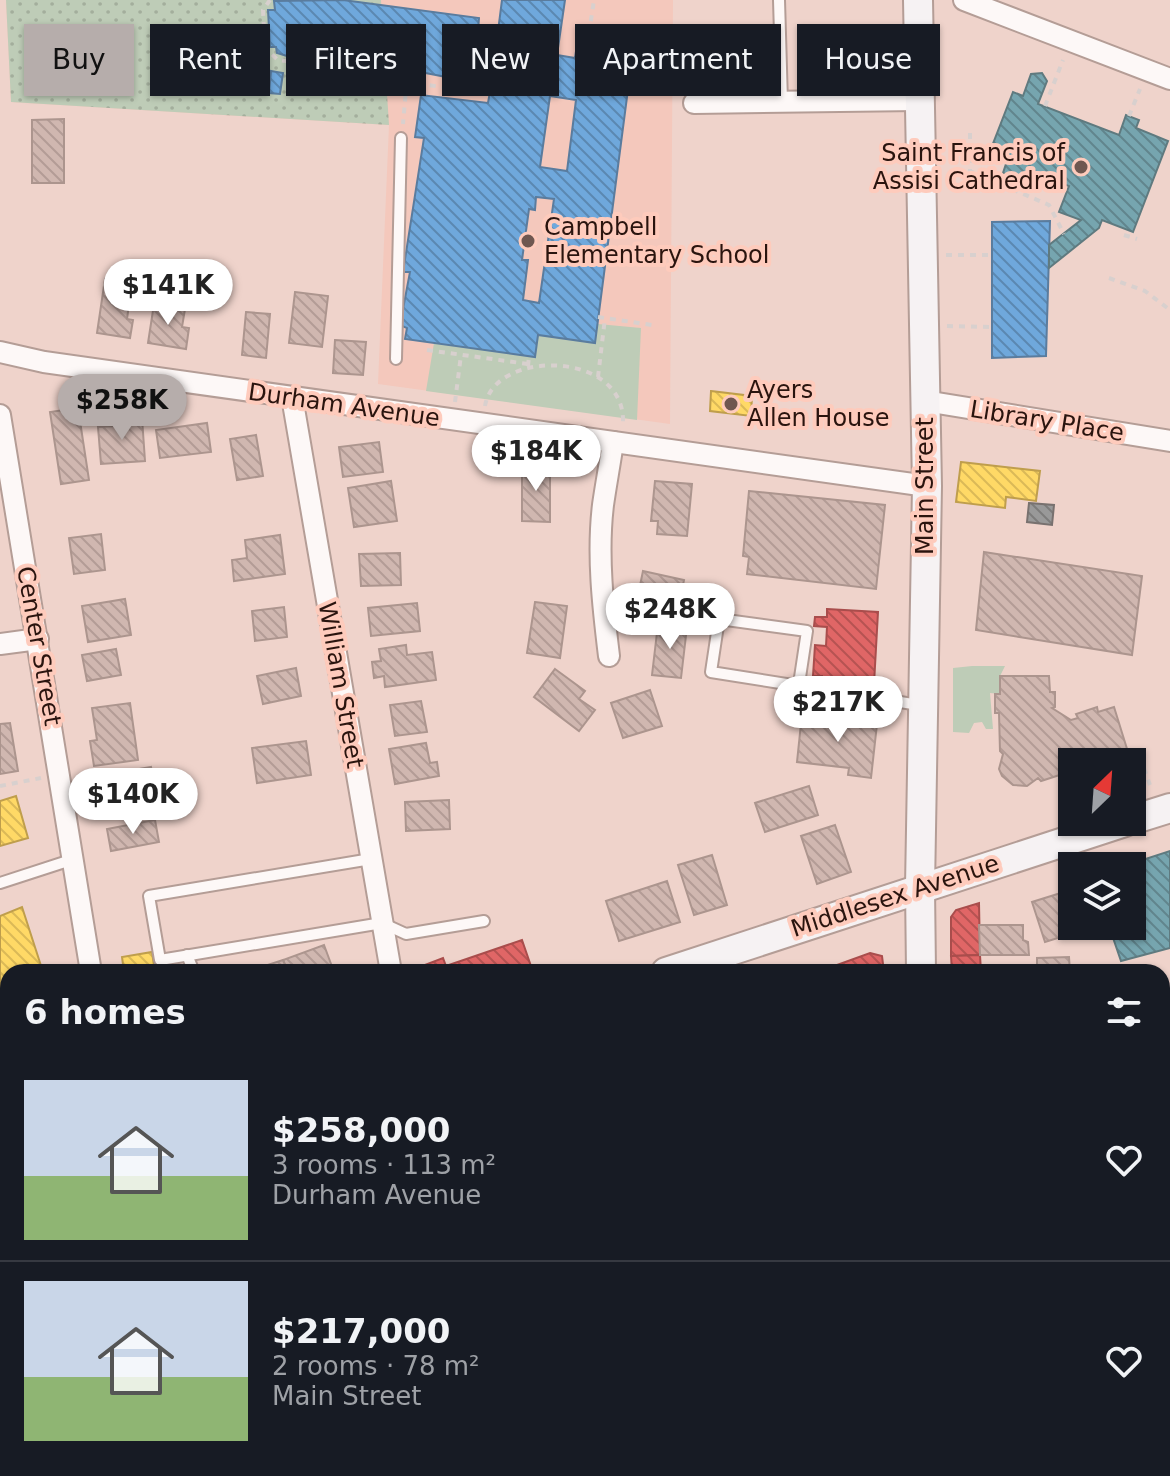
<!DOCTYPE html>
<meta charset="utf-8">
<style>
:root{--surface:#171b24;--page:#20242c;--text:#f1f3f6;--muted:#9ea1a6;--line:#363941;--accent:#b6adab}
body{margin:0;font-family:"DejaVu Sans",sans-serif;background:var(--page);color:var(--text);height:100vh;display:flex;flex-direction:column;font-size:30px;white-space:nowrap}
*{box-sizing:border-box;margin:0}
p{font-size:26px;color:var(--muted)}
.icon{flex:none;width:44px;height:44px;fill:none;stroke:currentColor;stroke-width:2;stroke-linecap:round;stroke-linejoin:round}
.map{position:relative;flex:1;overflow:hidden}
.sheet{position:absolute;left:0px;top:964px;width:1170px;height:512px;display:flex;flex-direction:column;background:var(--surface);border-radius:24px 24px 0 0;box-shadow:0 2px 6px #0004}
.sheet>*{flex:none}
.hud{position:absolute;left:24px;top:24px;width:1122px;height:72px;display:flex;gap:16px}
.needle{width:52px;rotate:25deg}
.tools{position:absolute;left:1058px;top:748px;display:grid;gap:16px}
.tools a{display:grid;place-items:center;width:88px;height:88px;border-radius:0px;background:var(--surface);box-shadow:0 2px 6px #0004;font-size:40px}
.price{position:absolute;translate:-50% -68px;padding:0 18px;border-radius:28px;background:#fff;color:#222;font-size:26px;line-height:52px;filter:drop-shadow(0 2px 4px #0008)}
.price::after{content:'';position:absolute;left:50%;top:48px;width:24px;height:18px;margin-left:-12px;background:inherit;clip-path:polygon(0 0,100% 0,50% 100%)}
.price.selected{background:var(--accent);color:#111}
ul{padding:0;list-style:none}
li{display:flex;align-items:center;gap:24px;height:200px;padding:0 24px}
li+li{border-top:2px solid var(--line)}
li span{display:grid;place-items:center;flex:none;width:224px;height:160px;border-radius:0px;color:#555}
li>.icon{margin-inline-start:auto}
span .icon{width:96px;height:96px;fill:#fffc;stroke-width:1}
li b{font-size:34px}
h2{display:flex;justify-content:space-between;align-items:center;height:96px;padding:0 24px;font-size:34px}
.chip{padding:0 28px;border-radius:0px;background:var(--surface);box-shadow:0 2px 6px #0004;font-size:28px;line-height:72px}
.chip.selected{background:var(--accent);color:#111}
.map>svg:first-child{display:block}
</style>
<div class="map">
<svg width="1170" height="1476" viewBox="0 0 1170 1476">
<defs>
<pattern id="park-dots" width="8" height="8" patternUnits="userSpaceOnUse" patternTransform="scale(2)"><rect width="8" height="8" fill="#beccb7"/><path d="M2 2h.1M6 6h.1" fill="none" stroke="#a3ae9c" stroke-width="1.8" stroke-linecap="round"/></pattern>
<pattern id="homes-back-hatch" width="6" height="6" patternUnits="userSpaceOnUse" patternTransform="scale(2)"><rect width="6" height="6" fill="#ffd966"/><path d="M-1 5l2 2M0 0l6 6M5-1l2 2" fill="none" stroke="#dbb957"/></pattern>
<pattern id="shops-back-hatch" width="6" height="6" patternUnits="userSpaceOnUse" patternTransform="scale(2)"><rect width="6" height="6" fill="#e06666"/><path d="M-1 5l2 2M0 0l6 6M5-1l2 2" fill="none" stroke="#b65352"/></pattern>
<pattern id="schools-back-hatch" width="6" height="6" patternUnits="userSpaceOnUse" patternTransform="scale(2)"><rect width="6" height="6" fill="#6fa8dc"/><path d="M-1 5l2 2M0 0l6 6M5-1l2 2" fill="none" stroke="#5b88b1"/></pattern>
<pattern id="public-back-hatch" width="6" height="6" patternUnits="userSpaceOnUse" patternTransform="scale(2)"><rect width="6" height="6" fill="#76a5af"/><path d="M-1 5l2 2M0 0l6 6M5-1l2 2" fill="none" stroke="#61858d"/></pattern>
<pattern id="industry-back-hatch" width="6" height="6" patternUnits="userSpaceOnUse" patternTransform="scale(2)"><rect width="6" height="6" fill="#999"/><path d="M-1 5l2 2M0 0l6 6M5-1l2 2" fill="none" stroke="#7d7c7b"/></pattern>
<pattern id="building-back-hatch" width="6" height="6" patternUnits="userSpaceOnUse" patternTransform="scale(2)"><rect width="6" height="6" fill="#d0b7b0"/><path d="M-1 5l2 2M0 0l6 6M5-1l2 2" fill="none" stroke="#b39c96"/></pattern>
</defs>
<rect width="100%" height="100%" fill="#efd3cb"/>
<path fill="#f4c8bc" d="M6,0H673L670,424L378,384L389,125L11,102Z"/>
<g fill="#beccb7">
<path d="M598,324L641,328L637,420L426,391L434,343L535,357L538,335L595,343Z"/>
<path d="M972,666H1005L1000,676V694L990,693L993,729H986L982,722L974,723L969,733L953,732V668Z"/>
</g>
<path fill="url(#park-dots)" d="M6,0H381L389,125L11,102Z"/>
<g fill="url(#homes-back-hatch)" stroke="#bf9e4c" stroke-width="2">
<path d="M711,391L752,396L751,416L710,411Z"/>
<path d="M961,462L1040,471L1036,501L1006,497L1005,508L956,502Z"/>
<path d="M16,796L28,838L0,846V801Z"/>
<path d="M22,907L43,972H8V1086L0,1090V1042L3,1041L0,1026V916Z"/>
<path d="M152,952L155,972H124L122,957Z"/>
</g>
<g fill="url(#shops-back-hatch)" stroke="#a94d4c" stroke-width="2">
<path d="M827,609L878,612L874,684L822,681V676H813L815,645L826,646L827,627L814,626L815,617H827Z"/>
<path d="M979,903L980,955L951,956V917L956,910Z"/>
<path d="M522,940L533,972H424L422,966L443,958L446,966Z"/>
<path d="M870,953L882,956L884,972H837V965Z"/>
<path d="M980,955L981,972H952L951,956Z"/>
<path d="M0,1293L8,1301V1318L6,1316L0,1323Z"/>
<path d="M740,1468L741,1476H644L732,1468Z"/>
<path d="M855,1468H890V1476H856Z"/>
<path d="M965,1468H1027V1476H966Z"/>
<path d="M504,1469L505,1476H407Z"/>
</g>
<g fill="url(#schools-back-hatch)" stroke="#5a7c9e" stroke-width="2" fill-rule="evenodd">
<path d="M343,0L479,18L477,43L496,47L502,0H565L557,55L575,58L579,31L617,38L615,53H620L618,71L630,74L595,343L538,335L535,357L405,339L407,328L400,325L410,272H403L424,138L415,137L421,95L488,103L496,57L475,54L472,82L410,70L287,56L277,53L276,47H270L268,10H275L274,1ZM550,96L576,100L567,171L540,167ZM536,197L554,199L539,303L523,300L528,260H522L529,209L535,210Z"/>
<path d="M271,71L283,73L280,94L269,93Z"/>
<path d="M1050,221L1046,356L992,358V222Z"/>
</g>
<g fill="url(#public-back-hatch)" stroke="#5f7a7f" stroke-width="2">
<path d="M1042,73L1047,81L1038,104L1119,135L1126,115L1139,120L1136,128L1168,141L1133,232L1102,220L1099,228L1049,268V245L1081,220L1059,212L1069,186L1042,176L1038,187L1003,173L1007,161L989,154L1013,92L1023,96L1031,74Z"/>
<path d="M1170,851V948L1121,961L1109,926H1132V866H1124Z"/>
</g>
<path fill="url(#industry-back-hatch)" stroke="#78716f" stroke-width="2" d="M1029,503L1054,505L1052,525L1027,522Z"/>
<g fill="url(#building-back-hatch)" stroke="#ac958e" stroke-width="2">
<path d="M64,119V183H32V120Z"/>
<path d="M105,279L132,283L127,319L133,320L130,338L97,333Z"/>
<path d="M295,292L328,296L322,347L289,343Z"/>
<path d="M154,304L185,309L182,327L189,328L186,349L148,343Z"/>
<path d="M246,312L270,314L266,358L242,355Z"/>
<path d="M335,340L366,342L363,375L333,373Z"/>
<path d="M78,408L89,480L61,484L50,412Z"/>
<path d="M142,418L145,461L101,464L98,427L115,426L114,420Z"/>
<path d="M207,423L211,452L160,458L156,430Z"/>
<path d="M256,435L263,476L237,480L230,439Z"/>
<path d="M379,442L383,472L343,477L339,447Z"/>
<path d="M522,465H550V522L522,521Z"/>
<path d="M391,481L397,521L354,527L348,488Z"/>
<path d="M655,481L692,484L687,536L657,534L658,521H651Z"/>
<path d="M749,491L885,505L876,589L747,574L749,557L743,556Z"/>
<path d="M101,534L105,570L74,574L69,538Z"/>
<path d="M280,535L285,574L234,581L232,560L247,558L245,540Z"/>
<path d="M984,552L1142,576L1132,655L976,630Z"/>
<path d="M400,553L401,585L361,586L359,554Z"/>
<path d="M643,571L684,580L676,619L635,610Z"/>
<path d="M125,599L131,635L88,642L82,606Z"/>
<path d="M535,602L567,606L560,658L527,653Z"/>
<path d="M417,603L420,631L371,636L368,608Z"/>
<path d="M284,607L287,637L255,641L252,611Z"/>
<path d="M658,624L687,627L681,678L652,675Z"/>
<path d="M406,645L407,655L432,652L436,680L385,687L384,676L374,678L372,662L381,661L379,649Z"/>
<path d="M116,649L121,675L87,681L82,655Z"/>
<path d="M296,668L301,696L263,704L257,676Z"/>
<path d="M555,669L585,691L579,699L595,710L579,731L534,697Z"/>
<path d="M1000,676H1049L1050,692H1055V707L1052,708L1071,720L1078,718L1076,714L1097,707L1098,712L1114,707L1128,752L1112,757L1114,761L1109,762H1072V771L1041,781L1038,778L1027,786L1013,785L1002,776L999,769L1003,754L1000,751L999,713H995V694H1000Z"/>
<path d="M650,690L662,726L623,738L611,703Z"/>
<path d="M421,701L427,732L395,736L390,705Z"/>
<path d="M130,703L138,760L94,766L90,741L97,740L92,708Z"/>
<path d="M802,714L877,724L871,778L848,775L849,768L797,762Z"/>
<path d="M10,723L18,771L0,774V724Z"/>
<path d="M306,741L311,775L257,783L252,748Z"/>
<path d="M426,743L430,763L437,762L439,776L395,784L389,749Z"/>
<path d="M151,767L157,799L104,808L99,776Z"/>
<path d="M809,786L818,815L765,832L755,803Z"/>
<path d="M449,800L450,829L406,831L405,802Z"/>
<path d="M155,820L159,842L111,851L107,829Z"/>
<path d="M835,825L851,872L817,884L801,836Z"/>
<path d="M712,855L727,905L694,915L678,865Z"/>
<path d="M667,881L680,922L619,941L606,901Z"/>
<path d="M1067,891L1072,908V926H1078L1080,931L1045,942L1032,902Z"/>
<path d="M979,925H1023V940L1028,942L1029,955H980Z"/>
<path d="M324,945L334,972H288L283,960Z"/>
<path d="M1069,957L1070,972H1037V958Z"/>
<path d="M283,960L288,972H260L258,968Z"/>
<path d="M1162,1400L1170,1401V1476H1142L1143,1468H1162Z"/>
</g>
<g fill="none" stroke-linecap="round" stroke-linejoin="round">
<defs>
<g id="lane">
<path d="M779,0L782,102"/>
<path d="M396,359L401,138"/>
<path d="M799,684L807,631L719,619L711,672L919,705"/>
<path d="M371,859L149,896L160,960L382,923L406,934L484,921"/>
<path d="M0,883L74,859"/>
<path d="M187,955L194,972"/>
<path d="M0,1248L7,1279L0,1281"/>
<path d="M1162,1388L1170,1389"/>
<path d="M0,1421L8,1409"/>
<path d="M752,1468V1476"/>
<path d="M810,1476L811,1468"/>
</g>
<g id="street">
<path d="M964,0L1170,79"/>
<path d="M694,103L918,100"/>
<path d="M0,352L44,362L927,486"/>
<path d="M292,397L391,972"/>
<path d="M925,401L1170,441"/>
<path d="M0,415L91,972"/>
<path d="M0,644L38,639"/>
<path d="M609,656C603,607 597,555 603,505C606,484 610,463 613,442"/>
<path d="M1162,1086H1170"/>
<path d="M171,1468L172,1476"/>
<path d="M543,1468L544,1476"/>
</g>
<g id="secondary">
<path d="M918,0L927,486L920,887L921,972"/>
<path d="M1132,820L1170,808"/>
<path d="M666,972L1125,822"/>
<path d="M0,1192L8,1189"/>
<path d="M926,1468V1476"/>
</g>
</defs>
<use href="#lane" stroke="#b49d96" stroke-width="14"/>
<use href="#street" stroke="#b49d96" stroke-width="24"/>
<use href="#secondary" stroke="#b49d96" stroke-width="32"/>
<g stroke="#d8d0ce" stroke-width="4" stroke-dasharray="6 6" stroke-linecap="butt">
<path d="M270,0L263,10L265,48L278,60L390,73L407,78L403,124"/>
<path d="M589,33L594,0"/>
<path d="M406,82L471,91L477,83L481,55"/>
<path d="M1045,106L1063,60"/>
<path d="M1129,116L1140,89"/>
<path d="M970,133V171L1049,205L1064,234"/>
<path d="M1124,235L1137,239"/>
<path d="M946,255H992"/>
<path d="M1109,278L1145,291L1170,310"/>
<path d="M598,317L652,325"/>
<path d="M947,326L992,327"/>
<path d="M427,350L528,364"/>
<path d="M528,366L529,356"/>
<path d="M598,377L605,318"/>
<path d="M455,402L461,355"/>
<path d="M485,406C494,349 625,350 623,422"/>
<path d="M1140,757L1150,785"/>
<path d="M0,786L41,778"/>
</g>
<use href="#lane" stroke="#fdf8f7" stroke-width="10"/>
<use href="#street" stroke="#fdf8f7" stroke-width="20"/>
<use href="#secondary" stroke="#f6f2f3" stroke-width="28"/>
</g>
<g fill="#6f5750" stroke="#fecbbc" stroke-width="3">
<circle cx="1081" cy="167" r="8"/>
<circle cx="528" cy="241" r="8"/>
<circle cx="731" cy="404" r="8"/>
</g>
<g text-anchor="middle" stroke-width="8" stroke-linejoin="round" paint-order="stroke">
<g font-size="24" fill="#2a140e" stroke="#fecbbc" text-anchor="start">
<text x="1065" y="161" text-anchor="end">Saint Francis of<tspan x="1065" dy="28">Assisi Cathedral</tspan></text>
<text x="544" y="235">Campbell<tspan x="544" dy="28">Elementary School</tspan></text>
<text x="747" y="398">Ayers<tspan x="747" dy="28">Allen House</tspan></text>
</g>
<g font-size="24" fill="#2a140e" stroke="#fecbbc">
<text transform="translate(344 405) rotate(8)" y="8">Durham Avenue</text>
<text transform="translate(1047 421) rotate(9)" y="8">Library Place</text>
<text transform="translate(925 486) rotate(-90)" y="8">Main Street</text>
<text transform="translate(39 646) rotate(80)" y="8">Center Street</text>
<text transform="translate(341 685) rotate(80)" y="8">William Street</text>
<text transform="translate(895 896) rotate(-18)" y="8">Middlesex Avenue</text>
</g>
</g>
</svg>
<div class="tools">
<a><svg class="needle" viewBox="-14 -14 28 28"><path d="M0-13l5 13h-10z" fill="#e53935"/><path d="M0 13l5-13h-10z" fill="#9ea1a6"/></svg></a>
<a><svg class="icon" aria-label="layers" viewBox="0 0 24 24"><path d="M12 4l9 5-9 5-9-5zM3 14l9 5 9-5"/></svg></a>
</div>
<b class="price" style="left:168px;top:327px">$141K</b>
<b class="price selected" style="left:122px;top:442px">$258K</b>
<b class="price" style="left:536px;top:493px">$184K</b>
<b class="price" style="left:670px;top:651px">$248K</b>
<b class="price" style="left:838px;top:744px">$217K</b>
<b class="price" style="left:133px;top:836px">$140K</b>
<div class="hud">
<a class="chip selected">Buy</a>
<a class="chip">Rent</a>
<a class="chip">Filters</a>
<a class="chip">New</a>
<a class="chip">Apartment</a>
<a class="chip">House</a>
</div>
<section class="sheet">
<h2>6 homes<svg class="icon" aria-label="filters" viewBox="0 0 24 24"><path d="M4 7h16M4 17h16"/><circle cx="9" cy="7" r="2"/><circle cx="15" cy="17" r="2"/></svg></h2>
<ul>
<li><span style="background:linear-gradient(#c9d6e8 60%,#8fb573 0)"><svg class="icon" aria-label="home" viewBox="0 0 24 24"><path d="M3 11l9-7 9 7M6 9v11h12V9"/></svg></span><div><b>$258,000</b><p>3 rooms · 113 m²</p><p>Durham Avenue</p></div><svg class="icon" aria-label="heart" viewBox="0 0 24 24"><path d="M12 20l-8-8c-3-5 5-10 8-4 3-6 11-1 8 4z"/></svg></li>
<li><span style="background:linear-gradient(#c9d6e8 60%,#8fb573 0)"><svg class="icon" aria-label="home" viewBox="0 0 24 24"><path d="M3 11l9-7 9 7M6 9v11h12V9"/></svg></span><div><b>$217,000</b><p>2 rooms · 78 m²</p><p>Main Street</p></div><svg class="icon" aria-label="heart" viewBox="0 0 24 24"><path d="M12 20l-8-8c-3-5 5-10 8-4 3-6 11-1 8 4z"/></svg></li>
</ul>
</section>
</div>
